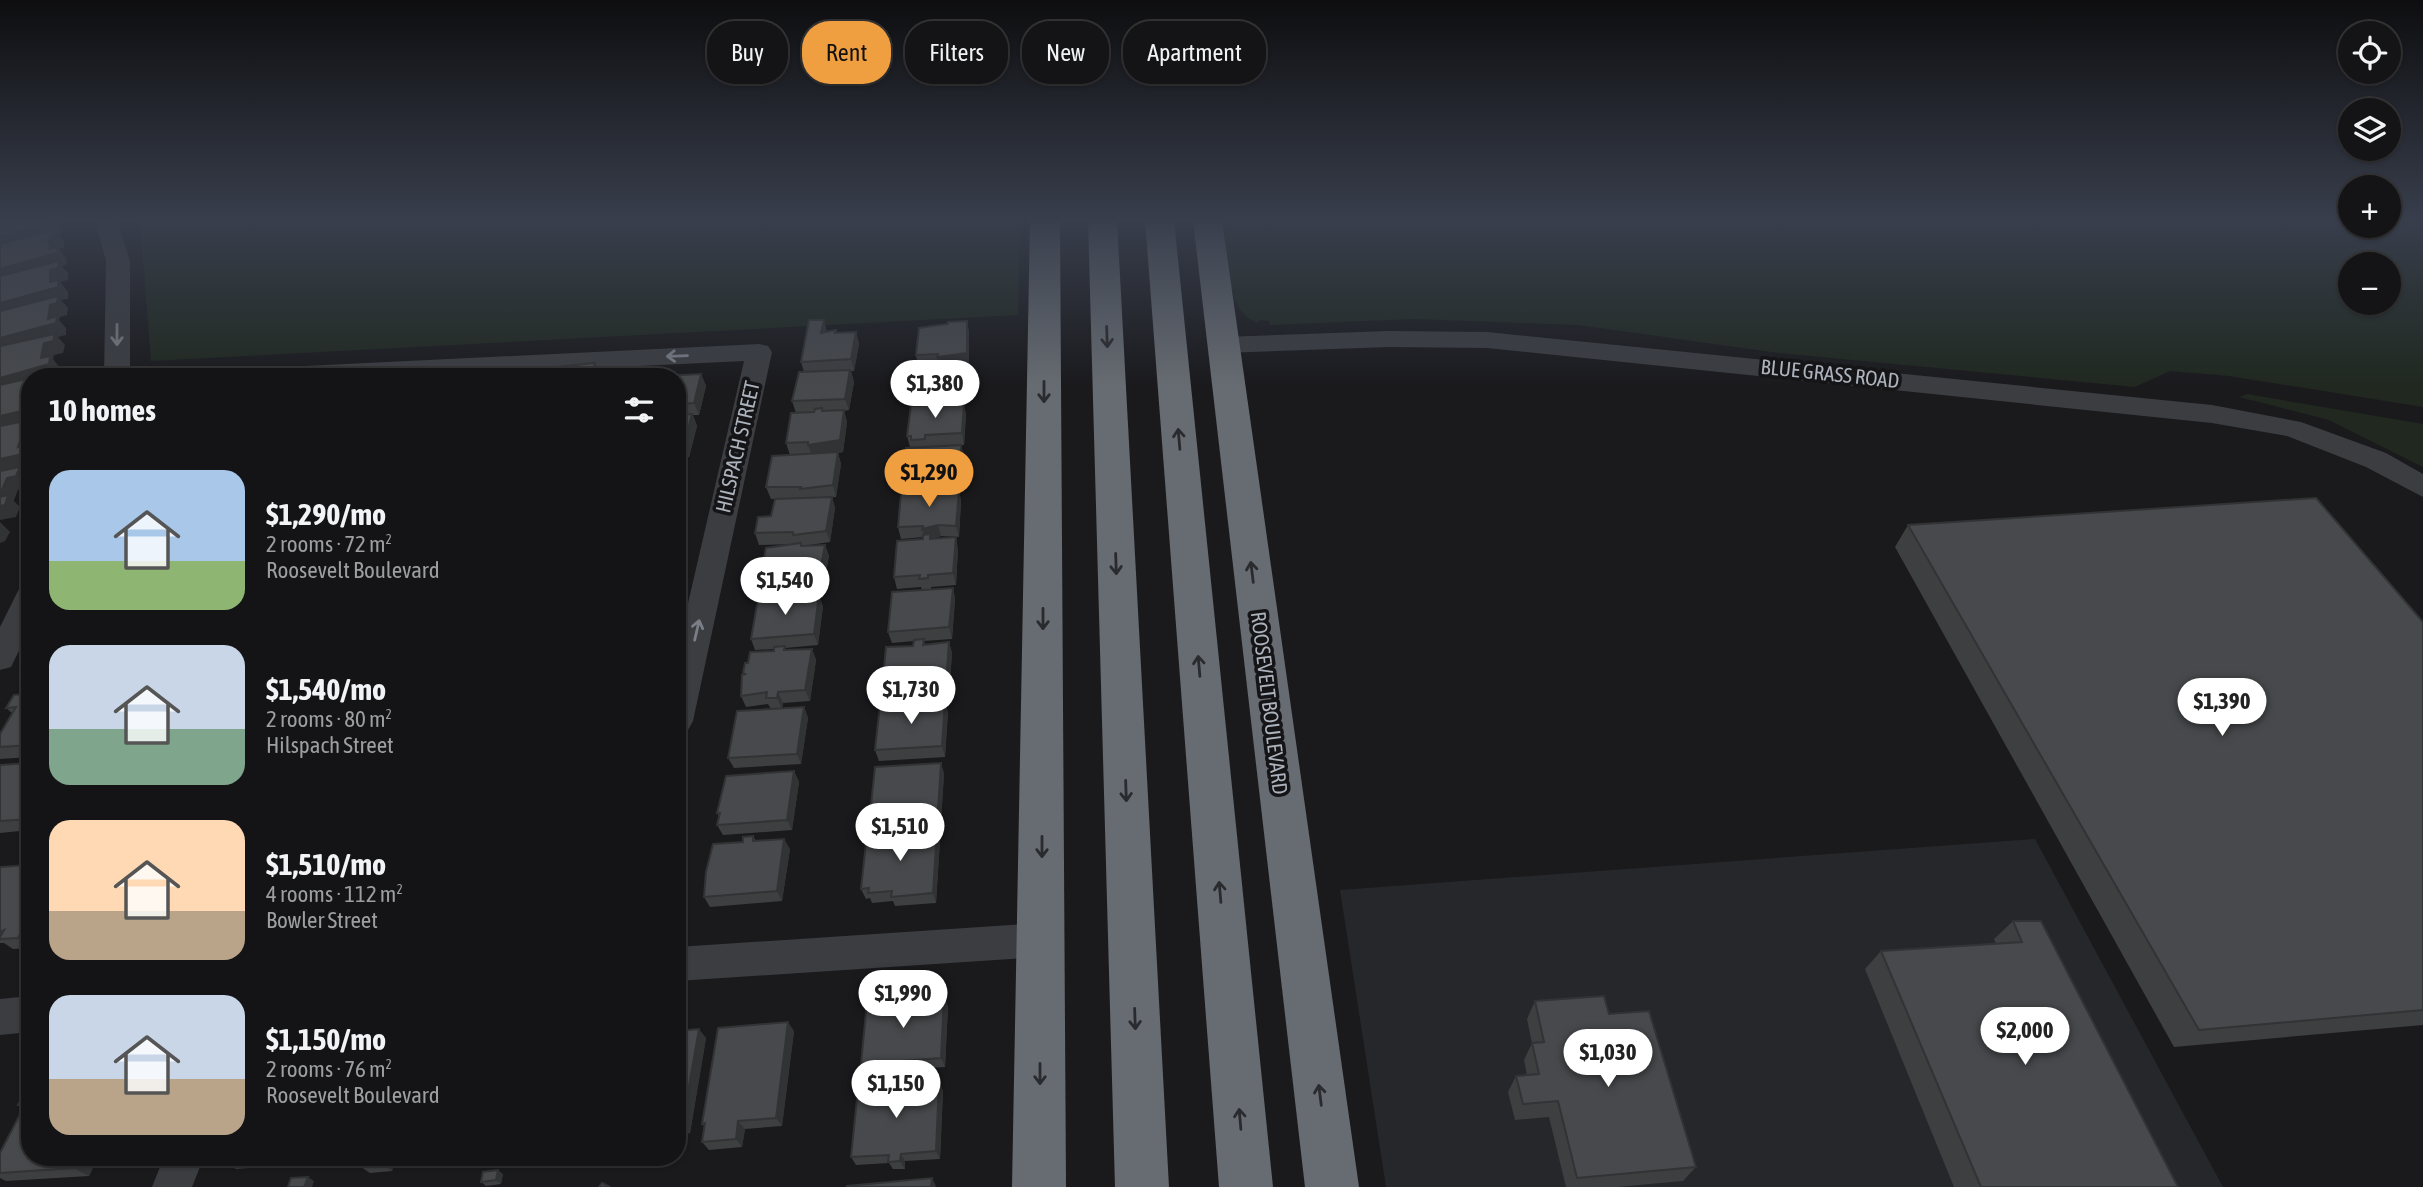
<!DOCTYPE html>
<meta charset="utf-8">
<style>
:root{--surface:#141416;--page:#212123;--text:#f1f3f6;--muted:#9d9ea1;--line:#333335;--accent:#ef9e40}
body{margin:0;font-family:"Asap Condensed",sans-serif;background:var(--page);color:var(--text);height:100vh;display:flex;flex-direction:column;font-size:26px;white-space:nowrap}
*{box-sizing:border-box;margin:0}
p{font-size:23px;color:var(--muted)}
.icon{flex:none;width:38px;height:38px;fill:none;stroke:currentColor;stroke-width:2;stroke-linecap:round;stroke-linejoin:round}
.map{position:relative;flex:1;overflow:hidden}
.panel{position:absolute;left:21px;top:368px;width:665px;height:798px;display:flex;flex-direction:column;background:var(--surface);border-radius:28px;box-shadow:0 2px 5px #0004,0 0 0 2px var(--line)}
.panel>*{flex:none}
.guide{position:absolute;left:707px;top:21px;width:665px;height:63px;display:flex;gap:14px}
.tools{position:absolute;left:2338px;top:21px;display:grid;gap:14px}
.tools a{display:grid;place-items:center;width:63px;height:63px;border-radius:50%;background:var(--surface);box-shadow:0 2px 5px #0004,0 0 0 2px var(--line);font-size:35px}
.price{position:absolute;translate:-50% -60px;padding:0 16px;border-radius:24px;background:#fff;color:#222;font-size:23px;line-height:46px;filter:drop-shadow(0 2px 4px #0008)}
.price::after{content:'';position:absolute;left:50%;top:42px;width:21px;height:16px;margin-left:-10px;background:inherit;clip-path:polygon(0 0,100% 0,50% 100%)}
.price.on{background:var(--accent);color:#111}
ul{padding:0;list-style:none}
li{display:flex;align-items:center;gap:21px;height:175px;padding:0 28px}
li span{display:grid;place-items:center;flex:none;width:196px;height:140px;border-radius:21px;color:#555}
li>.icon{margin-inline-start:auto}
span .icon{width:84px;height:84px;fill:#fffc;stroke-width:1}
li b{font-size:30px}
h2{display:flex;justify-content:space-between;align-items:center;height:84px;padding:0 28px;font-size:30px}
.tag{padding:0 24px;border-radius:28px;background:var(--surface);box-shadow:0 2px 5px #0004,0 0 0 2px var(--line);font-size:24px;line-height:63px}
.tag.on{background:var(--accent);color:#111}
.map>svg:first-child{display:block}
</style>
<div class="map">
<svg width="2423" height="1187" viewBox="0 0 2423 1187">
<rect width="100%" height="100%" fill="#1a1a1d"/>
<path fill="#26272a" d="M2035,839L2223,1187H1386L1340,890Z"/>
<g fill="#202820" fill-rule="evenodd">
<path d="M140,220H1020L1018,315L151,361Z"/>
<path d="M1224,220H2350V226H2389V220H2423V407L2229,376L2170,371L2135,387L1779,353L1578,325L1413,319L1270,325L1269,321L1261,320L1257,323C1222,308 1229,252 1224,220ZM2389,264V303H2350V264Z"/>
<path d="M2247,394L2423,424V467L2329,420L2239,397Z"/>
</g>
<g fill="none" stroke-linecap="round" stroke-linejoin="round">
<g fill="#3b3d41" fill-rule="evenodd">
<path d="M95,220H117L130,261V376H104L106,261Z"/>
<path d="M1389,331L1487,332L2212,405L2301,422L2386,453L2423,474V497L2366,467L2287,436L2212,423L1487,348L1389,347L1223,353L1214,351L1210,345L1214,339L1223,337Z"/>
<path d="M759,344L768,346L772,352L693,721L688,730L677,734V651L744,361L431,376H251L255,370L264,368Z"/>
<path d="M30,586V628L11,667L0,670V627L19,589Z"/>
<path d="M1041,923L1054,928L1059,940L1054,952L1041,957L677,981V947Z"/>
<path d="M30,996V1032L0,1035V999Z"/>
<path d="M164,1157H204L192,1187H152Z"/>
</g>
<g fill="#676c72" fill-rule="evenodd">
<path d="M1030,220H1060L1066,1187H1012Z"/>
<path d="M1088,220H1117L1169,1187H1115Z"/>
<path d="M1145,220H1174L1273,1187H1219Z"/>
<path d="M1193,220H1222L1359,1187H1305Z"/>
</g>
</g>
<g fill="#3d3f41">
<path d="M967,321L969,333V365H967L969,375L967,404H964L966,415L964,445H961L964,457L962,489L906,491L903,480L910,447L907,436L914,406L911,394L918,366L916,355L948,324Z"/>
<path d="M827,332H856L859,344L854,371H851L854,382L849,410L844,411L847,422L843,452L838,453L841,464L836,497H832L835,508L830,542L802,546L825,545L829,556L822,594L763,598L758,586L793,544L759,545L755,533L787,499H771L766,487L790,455L786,443L796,413L792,401L804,372L801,362Z"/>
<path d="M701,374L706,386L699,415H693L697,426L689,457H677V376Z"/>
<path d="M959,490L961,501L959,537L941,536L932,539L958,549L956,585L931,587V589L953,588L955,599L952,639L924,641L925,645L949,642L952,653L949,696L913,701L912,698L886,700L882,689L913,646L914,641L892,643L888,632L922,590L921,587L897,589L894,577L923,539V537L901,539L898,527Z"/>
<path d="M1908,525L2423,622V1025L2174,1047L1895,547Z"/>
<path d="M823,606L818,645L785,648L786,650L812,649L816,660L810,701L783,703L782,709L804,707L808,718L801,764L734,768L728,758L771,709L768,704L746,707L741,696L744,675L743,673L748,663L774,651V649L755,650L751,639Z"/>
<path d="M30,666V687L20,679Z"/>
<path d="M30,694V757L0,759V734L12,713L6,708Z"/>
<path d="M948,712L945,757L879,761L875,750Z"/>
<path d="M30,763V830L0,833V765Z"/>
<path d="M794,771L799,782L792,830L723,835L717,825L719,817L717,813Z"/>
<path d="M944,773L941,821L874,825L870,815Z"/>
<path d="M937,830L940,840L936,903L895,906L893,901L872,903L870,898L866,899L861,889L911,831Z"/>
<path d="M753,836L756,841L790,849L782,901L710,907L704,897L743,842Z"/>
<path d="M30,865V948L13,949L4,943H0V867Z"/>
<path d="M2013,921L2178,1187H1954L1865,969L1881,951L1996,944L1994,939Z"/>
<path d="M1535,1001L1609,1014L1696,1167L1683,1181L1617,1187H1566L1549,1117L1515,1120L1508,1092L1516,1076L1527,1075L1524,1060L1532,1043L1527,1019Z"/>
<path d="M948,1006L945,1067L865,1072L861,1064Z"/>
<path d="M677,1031L706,1038L690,1133L677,1134Z"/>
<path d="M794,1031L782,1126L745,1129L742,1147L709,1150L702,1142L704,1126L702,1124Z"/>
<path d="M907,1078L910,1085L939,1082L943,1091L940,1159L905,1161V1169H893L889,1163L856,1165L851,1157L894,1087Z"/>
<path d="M30,1081L98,1157L89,1176L6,1181L0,1178V1153L23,1108L18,1105Z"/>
<path d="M224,1157H313L311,1163L236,1169L222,1161Z"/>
<path d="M322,1157H399H396L392,1171L370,1173L358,1165L359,1160L332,1162Z"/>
<path d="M550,1157H588L587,1161L558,1163Z"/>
<path d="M503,1174L501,1184L486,1186L481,1182Z"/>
</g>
<g fill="#323335">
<path d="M53,220H55L61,228L63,233L59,235L64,241V247L59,249L66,258L67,265L62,266L68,273V280L60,282L68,292V299L61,300L68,308L67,315L60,317L59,320L66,328V335L58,337L65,345L63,353L54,355L53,359L60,368L59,375L30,376V384L0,390V237Z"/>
<path d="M824,320L827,332L824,345L821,333Z"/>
<path d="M967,321L969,333V365H967L969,375L967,404L965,392L940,369L937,357Z"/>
<path d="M856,332L859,344L854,371L851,359Z"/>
<path d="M595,363L600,375V376H591Z"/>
<path d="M850,370L854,382L849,410L845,399Z"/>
<path d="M701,374L706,386L699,415L694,403Z"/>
<path d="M964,403L966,415L964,445L962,433Z"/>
<path d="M30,409V423L0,430V416Z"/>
<path d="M844,410L847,422L843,452L838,453L841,464L836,497L833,485L812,456L808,445Z"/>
<path d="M692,414L697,426L689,457L684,445Z"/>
<path d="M30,429V467L21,469L30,478V481L27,488L18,490L14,500V501L20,507L16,517L0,520V459L18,447L23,431Z"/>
<path d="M961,445L964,457L962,489L959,477Z"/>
<path d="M678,457L683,469L677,495V461Z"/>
<path d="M959,490L961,501L959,537L956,526Z"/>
<path d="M832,497L835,508L830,542L826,531Z"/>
<path d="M0,522L10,532L5,541L0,543Z"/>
<path d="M938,525L941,536L925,541L922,529Z"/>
<path d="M956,537L958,549L956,585L953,573Z"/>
<path d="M825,545L829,556L822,594L818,583Z"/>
<path d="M953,588L955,599L952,639L949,627Z"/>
<path d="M819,595L823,606L818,645L814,634Z"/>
<path d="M949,642L952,653L949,696L946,685Z"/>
<path d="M812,649L816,660L810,701L805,690Z"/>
<path d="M778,692L783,703L782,709L777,698Z"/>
<path d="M945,701L948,712L945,757L942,746Z"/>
<path d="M804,707L808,718L801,764L797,754Z"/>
<path d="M941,763L944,773L941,821L938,810Z"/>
<path d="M794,771L799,782L792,830L787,820Z"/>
<path d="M937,830L940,840L936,903L933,893Z"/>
<path d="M784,839L790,849L782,901L777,891Z"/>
<path d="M30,916V946L18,938L8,939L0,934V932Z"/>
<path d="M944,997L948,1006L945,1067L941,1058Z"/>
<path d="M788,1022L794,1031L782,1126L776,1118Z"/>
<path d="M699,1029L706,1038L690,1133L682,1126Z"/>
<path d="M939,1082L943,1091L940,1159L936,1151Z"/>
<path d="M738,1121L745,1129L742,1147L736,1139Z"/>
<path d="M901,1154L905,1161V1169L900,1161Z"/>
<path d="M79,1157H98L89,1176L73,1168Z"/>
<path d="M300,1157H313L311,1163Z"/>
<path d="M383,1157H396L392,1171L381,1163Z"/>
<path d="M498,1170L503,1174L501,1184L496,1180Z"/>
<path d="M308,1177L314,1181L312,1187H304Z"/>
<path d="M932,1178L936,1186L935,1187H931Z"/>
</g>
<g fill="#47494c" stroke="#323335" stroke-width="2">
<path d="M0,220H53L54,222L0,237Z"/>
<path d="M55,229V235L50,237L48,242L51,247L48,249L57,247V253L0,269V244Z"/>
<path d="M59,261L58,268L50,270V282L58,280V287L0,303V276Z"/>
<path d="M58,296L57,303L50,305L48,319L57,316L56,323L0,338V311Z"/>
<path d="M809,320H824L821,333L836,330L835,333L856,332L851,359L801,362Z"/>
<path d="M967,321V353L937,357L938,354L916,355L919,328L948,324V322Z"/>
<path d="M55,334L53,341L44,343L42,352L41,358L50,356L49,364L0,378V346Z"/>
<path d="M938,362L967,364L965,392L942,393V396L935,397V393L911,394L915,366L938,365Z"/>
<path d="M595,363L591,376H534L537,369Z"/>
<path d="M850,370L845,399L792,401L799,372Z"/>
<path d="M701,374L694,403L677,404V376H665Z"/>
<path d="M30,378V409L0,416V385Z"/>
<path d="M964,403L962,433L925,435V439L911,440V436H907L911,406Z"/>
<path d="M822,408V411L844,410L840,440L808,445V442L786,443L791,413L814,412L815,409Z"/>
<path d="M692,414L684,445H677V415Z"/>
<path d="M30,420V429L23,431L18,447L26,445L23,454L0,459V426Z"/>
<path d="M961,445L959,477L903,480L906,448Z"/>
<path d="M838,452L833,485L800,489L801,487H766L772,456Z"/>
<path d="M20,467L16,476L7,478L0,494V471Z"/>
<path d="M959,490L956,526L938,525L922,529L923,526L898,527L901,493Z"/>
<path d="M8,495L5,505L0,506V497Z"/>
<path d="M832,497L826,531L793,535V532L755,533L758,517L771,516L775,499Z"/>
<path d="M2316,498L2423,622V1010L2199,1030L1908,525Z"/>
<path d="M930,534V539L956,537L953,573L928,575V578L919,579L920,575L894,577L897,541L923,539V535Z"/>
<path d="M801,543V546L825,545L818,583L758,586L766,548Z"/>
<path d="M953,588L949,627L888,632L892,592Z"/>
<path d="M819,595L814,634L751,639L758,599Z"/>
<path d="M924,639L923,645L949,642L946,685L909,690L910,687L882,689L886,647L913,646L914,640Z"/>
<path d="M785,646L784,650L812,649L805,690L778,692L777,698H766L767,692L741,696L742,675L745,674L743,673L745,663H748L750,652L774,651V647Z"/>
<path d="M27,666H30V678L20,679Z"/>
<path d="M30,694V745L0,747V734L16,707L6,708L14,695Z"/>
<path d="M945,701L942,746L875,750L880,705Z"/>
<path d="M804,707L797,754L728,758L737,711Z"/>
<path d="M30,763V819L0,821V765Z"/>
<path d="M941,763L938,810L870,815L875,767Z"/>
<path d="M794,771L787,820L717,825L720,813H717L726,776Z"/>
<path d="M909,826V832L937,830L933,893L891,897L892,891L868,893L869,888L861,889L867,834L897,833V827Z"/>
<path d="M753,836V841L784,839L777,891L704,897L706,872L713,844L743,842V837Z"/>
<path d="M30,865V916L18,938L0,939V937L4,930L0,932V867Z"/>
<path d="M2013,921H2041L2178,1187H1981L1881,951L2022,942Z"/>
<path d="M1604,996L1609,1014L1649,1011L1696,1167L1577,1178L1558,1101L1523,1104L1516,1076L1539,1074L1532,1043L1544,1042L1535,1001Z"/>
<path d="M944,997L941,1058L861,1064L867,1002Z"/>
<path d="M788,1022L776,1118L738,1121L736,1139L702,1142L705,1123L702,1124L718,1028Z"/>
<path d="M699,1029L682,1126H677V1031Z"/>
<path d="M907,1078L906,1085L939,1082L936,1151L901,1154L900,1161L888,1162L889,1155L851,1157L858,1089L894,1087V1079Z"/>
<path d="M30,1081V1157H79L73,1168L0,1173V1153L25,1105H18Z"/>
<path d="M224,1157H282L222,1161Z"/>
<path d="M360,1157H383L381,1163L358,1165Z"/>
<path d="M498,1170L496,1180L481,1182L483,1172Z"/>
<path d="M308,1177L304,1187H288L291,1178Z"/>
<path d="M932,1178L931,1187H847V1186Z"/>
<path d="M602,1183L610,1187H599Z"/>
</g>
<defs><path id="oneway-shaft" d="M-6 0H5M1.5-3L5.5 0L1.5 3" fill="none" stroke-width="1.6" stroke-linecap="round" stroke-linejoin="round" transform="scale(1.75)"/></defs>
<g stroke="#7a7e85">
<use href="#oneway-shaft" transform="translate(117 335) rotate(90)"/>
<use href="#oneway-shaft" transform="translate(677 356) rotate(178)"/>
<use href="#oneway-shaft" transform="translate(697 630) rotate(-77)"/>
</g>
<g stroke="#2a2b2e">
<use href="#oneway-shaft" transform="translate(1107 337) rotate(88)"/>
<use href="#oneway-shaft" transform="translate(1044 392) rotate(90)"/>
<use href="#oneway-shaft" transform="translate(1179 439) rotate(-95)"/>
<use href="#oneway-shaft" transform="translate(1116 564) rotate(88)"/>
<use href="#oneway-shaft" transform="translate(1252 572) rotate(-97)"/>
<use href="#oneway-shaft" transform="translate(1043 619) rotate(90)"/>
<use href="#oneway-shaft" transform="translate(1199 666) rotate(-95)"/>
<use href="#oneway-shaft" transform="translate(1126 791) rotate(88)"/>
<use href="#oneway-shaft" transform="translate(1042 847) rotate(90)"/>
<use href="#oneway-shaft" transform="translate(1220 892) rotate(-95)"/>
<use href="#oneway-shaft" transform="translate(1135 1019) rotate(88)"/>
<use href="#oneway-shaft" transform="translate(1040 1074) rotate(90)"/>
<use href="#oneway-shaft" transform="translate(1320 1095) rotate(-97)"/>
<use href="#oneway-shaft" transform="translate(1240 1119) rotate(-95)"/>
</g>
<linearGradient id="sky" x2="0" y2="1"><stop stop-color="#0e0e10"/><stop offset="0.57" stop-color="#383e4c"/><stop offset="1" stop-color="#383e4c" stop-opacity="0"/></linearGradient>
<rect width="2423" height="386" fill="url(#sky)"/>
<g text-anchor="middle" stroke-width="7" stroke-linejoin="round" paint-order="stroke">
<g font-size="21" fill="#adb3bc" stroke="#151518">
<text transform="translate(1830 374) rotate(6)" y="7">BLUE GRASS ROAD</text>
<text transform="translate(738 447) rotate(-77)" y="7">HILSPACH STREET</text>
<text transform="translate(1269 703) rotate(83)" y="7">ROOSEVELT BOULEVARD</text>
</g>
</g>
</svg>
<div class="tools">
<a><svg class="icon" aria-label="locate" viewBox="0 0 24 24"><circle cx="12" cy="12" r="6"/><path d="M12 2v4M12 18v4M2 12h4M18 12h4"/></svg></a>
<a><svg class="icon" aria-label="layers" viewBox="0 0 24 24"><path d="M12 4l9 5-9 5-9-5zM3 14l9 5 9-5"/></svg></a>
<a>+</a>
<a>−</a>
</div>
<b class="price" style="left:935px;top:420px">$1,380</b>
<b class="price on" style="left:929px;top:509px">$1,290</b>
<b class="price" style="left:785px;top:617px">$1,540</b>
<b class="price" style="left:911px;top:726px">$1,730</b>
<b class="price" style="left:2222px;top:738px">$1,390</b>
<b class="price" style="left:900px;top:863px">$1,510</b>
<b class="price" style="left:903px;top:1030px">$1,990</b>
<b class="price" style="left:2025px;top:1067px">$2,000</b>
<b class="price" style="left:1608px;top:1089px">$1,030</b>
<b class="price" style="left:896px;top:1120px">$1,150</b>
<div class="guide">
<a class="tag">Buy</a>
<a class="tag on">Rent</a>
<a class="tag">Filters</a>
<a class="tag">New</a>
<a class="tag">Apartment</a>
</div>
<section class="panel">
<h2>10 homes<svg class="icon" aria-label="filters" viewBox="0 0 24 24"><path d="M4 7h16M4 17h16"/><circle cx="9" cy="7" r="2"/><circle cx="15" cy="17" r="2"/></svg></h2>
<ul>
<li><span style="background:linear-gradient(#a9c7e8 65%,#8fb573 0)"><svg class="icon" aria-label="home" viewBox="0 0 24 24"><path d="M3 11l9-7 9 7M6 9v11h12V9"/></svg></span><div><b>$1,290/mo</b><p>2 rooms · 72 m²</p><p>Roosevelt Boulevard</p></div></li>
<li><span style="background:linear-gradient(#c9d6e8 60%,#7fa58c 0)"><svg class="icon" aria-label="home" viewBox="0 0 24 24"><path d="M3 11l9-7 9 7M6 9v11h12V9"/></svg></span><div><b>$1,540/mo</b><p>2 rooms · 80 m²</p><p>Hilspach Street</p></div></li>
<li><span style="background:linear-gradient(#ffd9b3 65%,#b9a48a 0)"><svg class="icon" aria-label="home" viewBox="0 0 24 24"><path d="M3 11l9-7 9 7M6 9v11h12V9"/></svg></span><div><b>$1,510/mo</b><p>4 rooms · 112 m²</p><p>Bowler Street</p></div></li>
<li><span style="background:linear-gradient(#c9d6e8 60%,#b9a48a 0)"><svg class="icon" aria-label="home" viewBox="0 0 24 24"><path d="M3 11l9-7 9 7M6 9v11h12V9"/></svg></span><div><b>$1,150/mo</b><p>2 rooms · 76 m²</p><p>Roosevelt Boulevard</p></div></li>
</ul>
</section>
</div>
